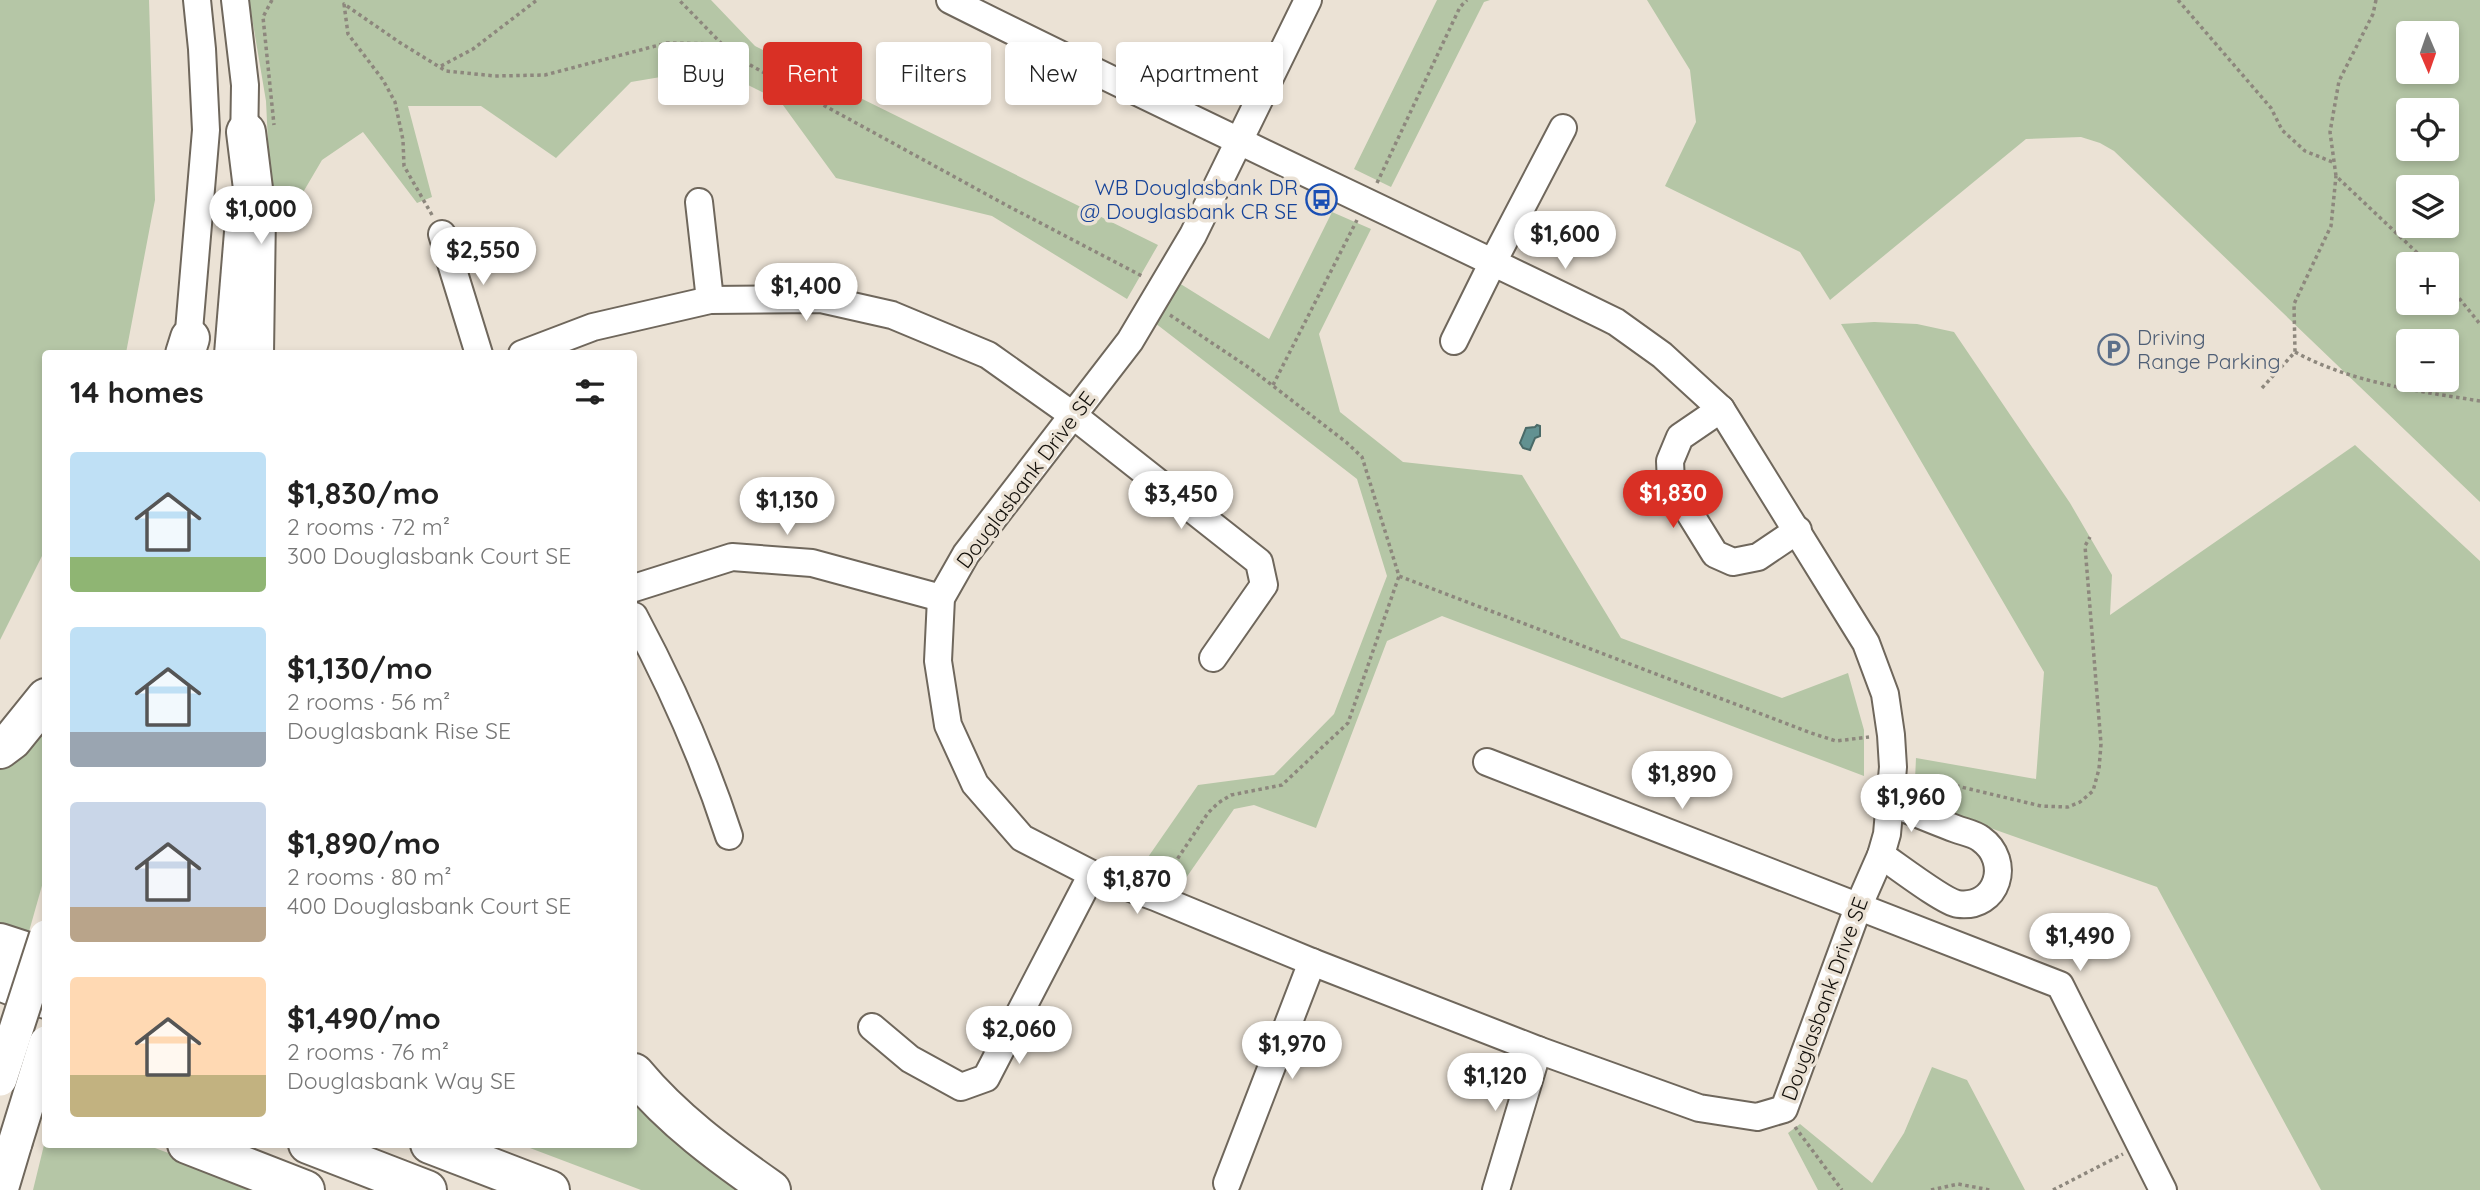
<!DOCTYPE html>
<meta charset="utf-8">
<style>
:root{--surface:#fff;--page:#f6f6f6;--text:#222;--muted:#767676;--accent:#d93025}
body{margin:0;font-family:Quicksand,sans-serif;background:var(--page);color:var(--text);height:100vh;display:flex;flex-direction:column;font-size:26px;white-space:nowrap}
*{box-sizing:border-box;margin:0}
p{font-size:23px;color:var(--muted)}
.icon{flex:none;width:38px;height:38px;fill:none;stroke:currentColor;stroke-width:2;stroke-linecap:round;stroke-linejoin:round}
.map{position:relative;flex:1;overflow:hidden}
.sheet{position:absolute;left:42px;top:350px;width:595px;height:798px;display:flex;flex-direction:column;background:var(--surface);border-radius:7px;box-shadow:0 4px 10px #0003}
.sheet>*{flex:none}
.guide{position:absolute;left:658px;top:42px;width:665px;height:63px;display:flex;gap:14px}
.needle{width:46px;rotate:178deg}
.controls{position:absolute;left:2396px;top:21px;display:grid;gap:14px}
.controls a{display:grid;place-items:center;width:63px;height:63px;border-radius:7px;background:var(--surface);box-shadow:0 4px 10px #0003;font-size:35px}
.price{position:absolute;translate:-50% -60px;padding:0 16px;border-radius:24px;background:#fff;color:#222;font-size:23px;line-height:46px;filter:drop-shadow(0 2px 4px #0008)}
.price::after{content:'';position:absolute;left:50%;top:42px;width:21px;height:16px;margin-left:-10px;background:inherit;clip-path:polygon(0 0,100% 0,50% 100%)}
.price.on{background:var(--accent);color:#fff}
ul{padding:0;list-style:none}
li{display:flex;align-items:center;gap:21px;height:175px;padding:0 28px}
li span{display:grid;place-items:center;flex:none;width:196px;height:140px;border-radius:7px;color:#555}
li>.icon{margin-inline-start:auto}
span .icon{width:84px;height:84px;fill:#fffc;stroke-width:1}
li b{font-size:30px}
h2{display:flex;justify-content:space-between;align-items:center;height:84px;padding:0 28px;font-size:30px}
.chip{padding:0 24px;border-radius:7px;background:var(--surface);box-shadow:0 4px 10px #0003;font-size:24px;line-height:63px}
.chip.on{background:var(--accent);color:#fff}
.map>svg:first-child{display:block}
</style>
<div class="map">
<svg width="2480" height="1190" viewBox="0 0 2480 1190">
<rect width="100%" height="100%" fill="#ebe2d5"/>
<g fill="#b5c6a6" fill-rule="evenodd">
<path d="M0,0H149L155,200L126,353L46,354L45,550L0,640Z"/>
<path d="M249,0H711L755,46L1158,245L1127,299L992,216L836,178L780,101L714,68L631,82L556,158L481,106H408L432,197L417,203L363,132L322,160L295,206H271L266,101Z"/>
<path d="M1437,0H1490L1484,2L1391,187L1354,169Z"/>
<path d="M1647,0H2480V502L2114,151L2100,143L2081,137L2026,139L1830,300L1800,252L1665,186L1696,122L1690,70ZM2408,33H2446V72H2408ZM2408,110H2446V149H2408ZM2408,187H2446V226H2408ZM2408,264H2446V303H2408ZM2408,341H2446V380H2408Z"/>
<path d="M1332,212L1371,229L1319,334L1340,412L1403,462L1522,475L1621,638L1782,698L1848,673L1864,730V776L1442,616L1387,641L1316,828L1254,805L1234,809L1179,888L1137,873L1198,785L1274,775L1334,714L1387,576L1357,479L1155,323L1179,283L1269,339Z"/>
<path d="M1874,322L1917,324L1954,332L2070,503L2112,575L2110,615L2355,445L2480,561V1190H2321L2157,887L1914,801L1916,758L2036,779L2044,672L1841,324Z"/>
<path d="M45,715V875L28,935L0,925V765Z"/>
<path d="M1932,1067L1967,1080L2025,1190H1818L1788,1133L1800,1124L1872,1183L1904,1133Z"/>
<path d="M634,1100L743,1190H641L522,1145L634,1144Z"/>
<path d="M45,1141L46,1144L147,1145L267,1190H33Z"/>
</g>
<path fill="#629191" stroke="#4a6a68" stroke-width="2" d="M1537,425L1540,426V436L1535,438L1530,450L1523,448L1520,443L1526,428L1535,427Z"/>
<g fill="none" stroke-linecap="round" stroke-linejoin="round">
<defs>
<g id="minor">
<path d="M235,0L245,85L244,148"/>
<path d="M950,0C1171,111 1395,214 1616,322L1662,355L1721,409L1866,643L1885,694L1891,735L1893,767L1887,834L1881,855L1859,905L1784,1109L1757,1117L1699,1108L1538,1050L1312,962L1155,897L1092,874L1022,838L975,784L948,725L938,661L941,598L966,554L1130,341L1193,235L1308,0"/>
<path d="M699,202L710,300"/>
<path d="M442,234L479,354"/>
<path d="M1454,341L1493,262L1563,128"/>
<path d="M187,354L206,130L202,49L197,0"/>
<path d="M228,354L238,232"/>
<path d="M522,354L593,327L710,300L821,299L892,315L988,355L1074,416L1259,562L1264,585L1213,658"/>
<path d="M1721,409L1680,437L1670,461L1671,483L1715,554L1733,562L1758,557L1798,530"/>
<path d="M634,588L732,557L812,563L941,598"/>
<path d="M634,616C672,687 704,759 729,836"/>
<path d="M1487,762L2060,985L2163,1190"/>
<path d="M1881,855C1896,865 1944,902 1958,904C1998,909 2012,861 1981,839C1975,834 1964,832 1956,829C1934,821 1913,812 1891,803"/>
<path d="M872,1027L910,1059L961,1087L986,1078L1092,874"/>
<path d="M1227,1183L1312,962"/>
<path d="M1496,1190L1538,1050"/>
</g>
<path id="major" d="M1,1190L15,1143"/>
<g id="highway">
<path d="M246,132L256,213L254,354"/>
<path d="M185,354L190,338"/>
<path d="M0,749L12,740L46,698"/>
<path d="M0,943L46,958"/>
<path d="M0,981L46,999"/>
<path d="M634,1073C673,1120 721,1155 771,1190"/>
<path d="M187,1144L305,1190"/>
<path d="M308,1144L427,1190"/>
<path d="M430,1144L550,1190"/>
</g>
</defs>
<use href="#minor" stroke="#6f675c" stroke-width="30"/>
<use href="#major" stroke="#6f675c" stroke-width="37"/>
<use href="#highway" stroke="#6f675c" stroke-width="42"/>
<g stroke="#8d877d" stroke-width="3.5" stroke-dasharray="3.5 3.5" stroke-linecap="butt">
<path d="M272,0L263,17L274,125"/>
<path d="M2178,0L2271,108L2282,130L2305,151L2335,163"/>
<path d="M2376,0L2373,14L2339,81L2330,132L2336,176L2429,264"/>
<path d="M722,44L741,60L1006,205L1142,276"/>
<path d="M441,66L473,49L537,0"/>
<path d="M1377,183L1460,7L1467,0"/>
<path d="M432,215L404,166L403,140L395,102L383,80L348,34L344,4L399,42L446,71L495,76L545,75L667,43L722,44L679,0"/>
<path d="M2446,282L2480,324"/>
<path d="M1170,315L1251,369L1346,442L1362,457L1399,576L1811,733L1836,741L1869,737"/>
<path d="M2295,352C2352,383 2418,391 2480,401"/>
<path d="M1273,385L1357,220"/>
<path d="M2262,388L2295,352L2294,304L2331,226L2336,176"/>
<path d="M1915,776L2041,806L2068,807L2080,802L2093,791L2099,769L2101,744L2085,546L2090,537"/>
<path d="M1166,876L1208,813L1218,803L1231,795L1282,785L1348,723L1399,576"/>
<path d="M1795,1127L1842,1190"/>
<path d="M1931,1190L1958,1184L1990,1190"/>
<path d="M2053,1190L2123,1154"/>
</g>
<use href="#minor" stroke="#fff" stroke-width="26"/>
<use href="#major" stroke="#fff" stroke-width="33"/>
<use href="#highway" stroke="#fff" stroke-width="38"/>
<defs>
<g id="major-bridge">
<path d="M0,1079L46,937"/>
<path d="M15,1143L46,1043"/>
</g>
</defs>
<use href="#major-bridge" stroke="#6f675c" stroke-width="37" stroke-linecap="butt"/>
<use href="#major-bridge" stroke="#fff" stroke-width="33"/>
</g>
<defs>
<symbol id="bus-ring" viewBox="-11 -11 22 22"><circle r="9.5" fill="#ebe2d5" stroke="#1a4fb4" stroke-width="1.5"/><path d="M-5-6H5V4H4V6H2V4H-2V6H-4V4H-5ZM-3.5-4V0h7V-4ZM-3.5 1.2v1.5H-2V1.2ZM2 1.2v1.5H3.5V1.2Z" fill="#1a4fb4"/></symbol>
<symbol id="parking-ring" viewBox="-11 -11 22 22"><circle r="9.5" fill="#ebe2d5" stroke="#5c6f8a" stroke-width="1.5"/><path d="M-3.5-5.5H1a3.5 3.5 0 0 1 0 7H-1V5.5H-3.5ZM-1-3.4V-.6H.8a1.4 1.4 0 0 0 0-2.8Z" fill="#5c6f8a"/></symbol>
</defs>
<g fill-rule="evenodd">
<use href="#bus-ring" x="1304" y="182" width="35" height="35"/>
<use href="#parking-ring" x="2096" y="332" width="35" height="35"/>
</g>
<g text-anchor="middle" stroke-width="7" stroke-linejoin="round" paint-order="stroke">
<g font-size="21" fill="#164399" stroke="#ebe2d5" text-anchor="end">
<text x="1298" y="195">WB Douglasbank DR<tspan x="1298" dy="24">@ Douglasbank CR SE</tspan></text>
</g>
<g font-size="21" fill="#4e5e75" stroke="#ebe2d5" text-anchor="start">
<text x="2137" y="345">Driving<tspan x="2137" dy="24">Range Parking</tspan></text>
</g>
<g font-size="21" fill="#120f0a" stroke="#ebe2d5">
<text transform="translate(1026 480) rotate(-53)" y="7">Douglasbank Drive SE</text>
<text transform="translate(1825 999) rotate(-70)" y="7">Douglasbank Drive SE</text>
</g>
</g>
</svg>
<div class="controls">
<a><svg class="needle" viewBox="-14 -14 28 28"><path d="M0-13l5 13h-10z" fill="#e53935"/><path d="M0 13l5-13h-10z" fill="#767676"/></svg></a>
<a><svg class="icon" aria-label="locate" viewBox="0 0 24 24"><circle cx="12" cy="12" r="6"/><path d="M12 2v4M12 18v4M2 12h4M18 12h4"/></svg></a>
<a><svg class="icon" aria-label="layers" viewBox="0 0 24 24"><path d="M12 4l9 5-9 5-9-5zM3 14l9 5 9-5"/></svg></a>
<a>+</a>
<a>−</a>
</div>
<b class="price" style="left:261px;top:246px">$1,000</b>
<b class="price" style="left:1565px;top:271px">$1,600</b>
<b class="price" style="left:483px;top:287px">$2,550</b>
<b class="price" style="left:806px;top:323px">$1,400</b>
<b class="price on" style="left:1673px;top:530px">$1,830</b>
<b class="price" style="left:1181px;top:531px">$3,450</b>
<b class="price" style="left:787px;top:537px">$1,130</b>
<b class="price" style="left:1682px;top:811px">$1,890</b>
<b class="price" style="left:1911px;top:834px">$1,960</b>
<b class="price" style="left:1137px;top:916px">$1,870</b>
<b class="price" style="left:2080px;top:973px">$1,490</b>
<b class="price" style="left:1019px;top:1066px">$2,060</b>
<b class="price" style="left:1292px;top:1081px">$1,970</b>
<b class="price" style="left:1495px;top:1113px">$1,120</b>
<div class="guide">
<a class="chip">Buy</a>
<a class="chip on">Rent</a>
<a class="chip">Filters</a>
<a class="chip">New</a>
<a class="chip">Apartment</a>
</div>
<section class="sheet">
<h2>14 homes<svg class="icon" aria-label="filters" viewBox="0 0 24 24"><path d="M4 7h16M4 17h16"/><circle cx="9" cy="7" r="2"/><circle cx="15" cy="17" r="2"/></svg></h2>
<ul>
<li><span style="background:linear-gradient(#bfe0f5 75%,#8fb573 0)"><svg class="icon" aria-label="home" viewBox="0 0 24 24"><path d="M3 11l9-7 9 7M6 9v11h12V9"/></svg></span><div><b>$1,830/mo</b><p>2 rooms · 72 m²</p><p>300 Douglasbank Court SE</p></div></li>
<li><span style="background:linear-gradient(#bfe0f5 75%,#9aa5b1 0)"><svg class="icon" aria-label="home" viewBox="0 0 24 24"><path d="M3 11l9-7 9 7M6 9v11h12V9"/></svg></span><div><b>$1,130/mo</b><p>2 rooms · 56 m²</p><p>Douglasbank Rise SE</p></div></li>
<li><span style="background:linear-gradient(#c9d6e8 75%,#b9a48a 0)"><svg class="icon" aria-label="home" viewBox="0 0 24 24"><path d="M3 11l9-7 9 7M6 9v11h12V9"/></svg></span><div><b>$1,890/mo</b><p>2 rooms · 80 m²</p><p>400 Douglasbank Court SE</p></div></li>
<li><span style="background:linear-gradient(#ffd9b3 70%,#c2b280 0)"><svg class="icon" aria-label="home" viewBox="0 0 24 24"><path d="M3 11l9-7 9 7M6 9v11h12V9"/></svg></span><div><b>$1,490/mo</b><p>2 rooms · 76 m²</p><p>Douglasbank Way SE</p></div></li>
</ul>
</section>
</div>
